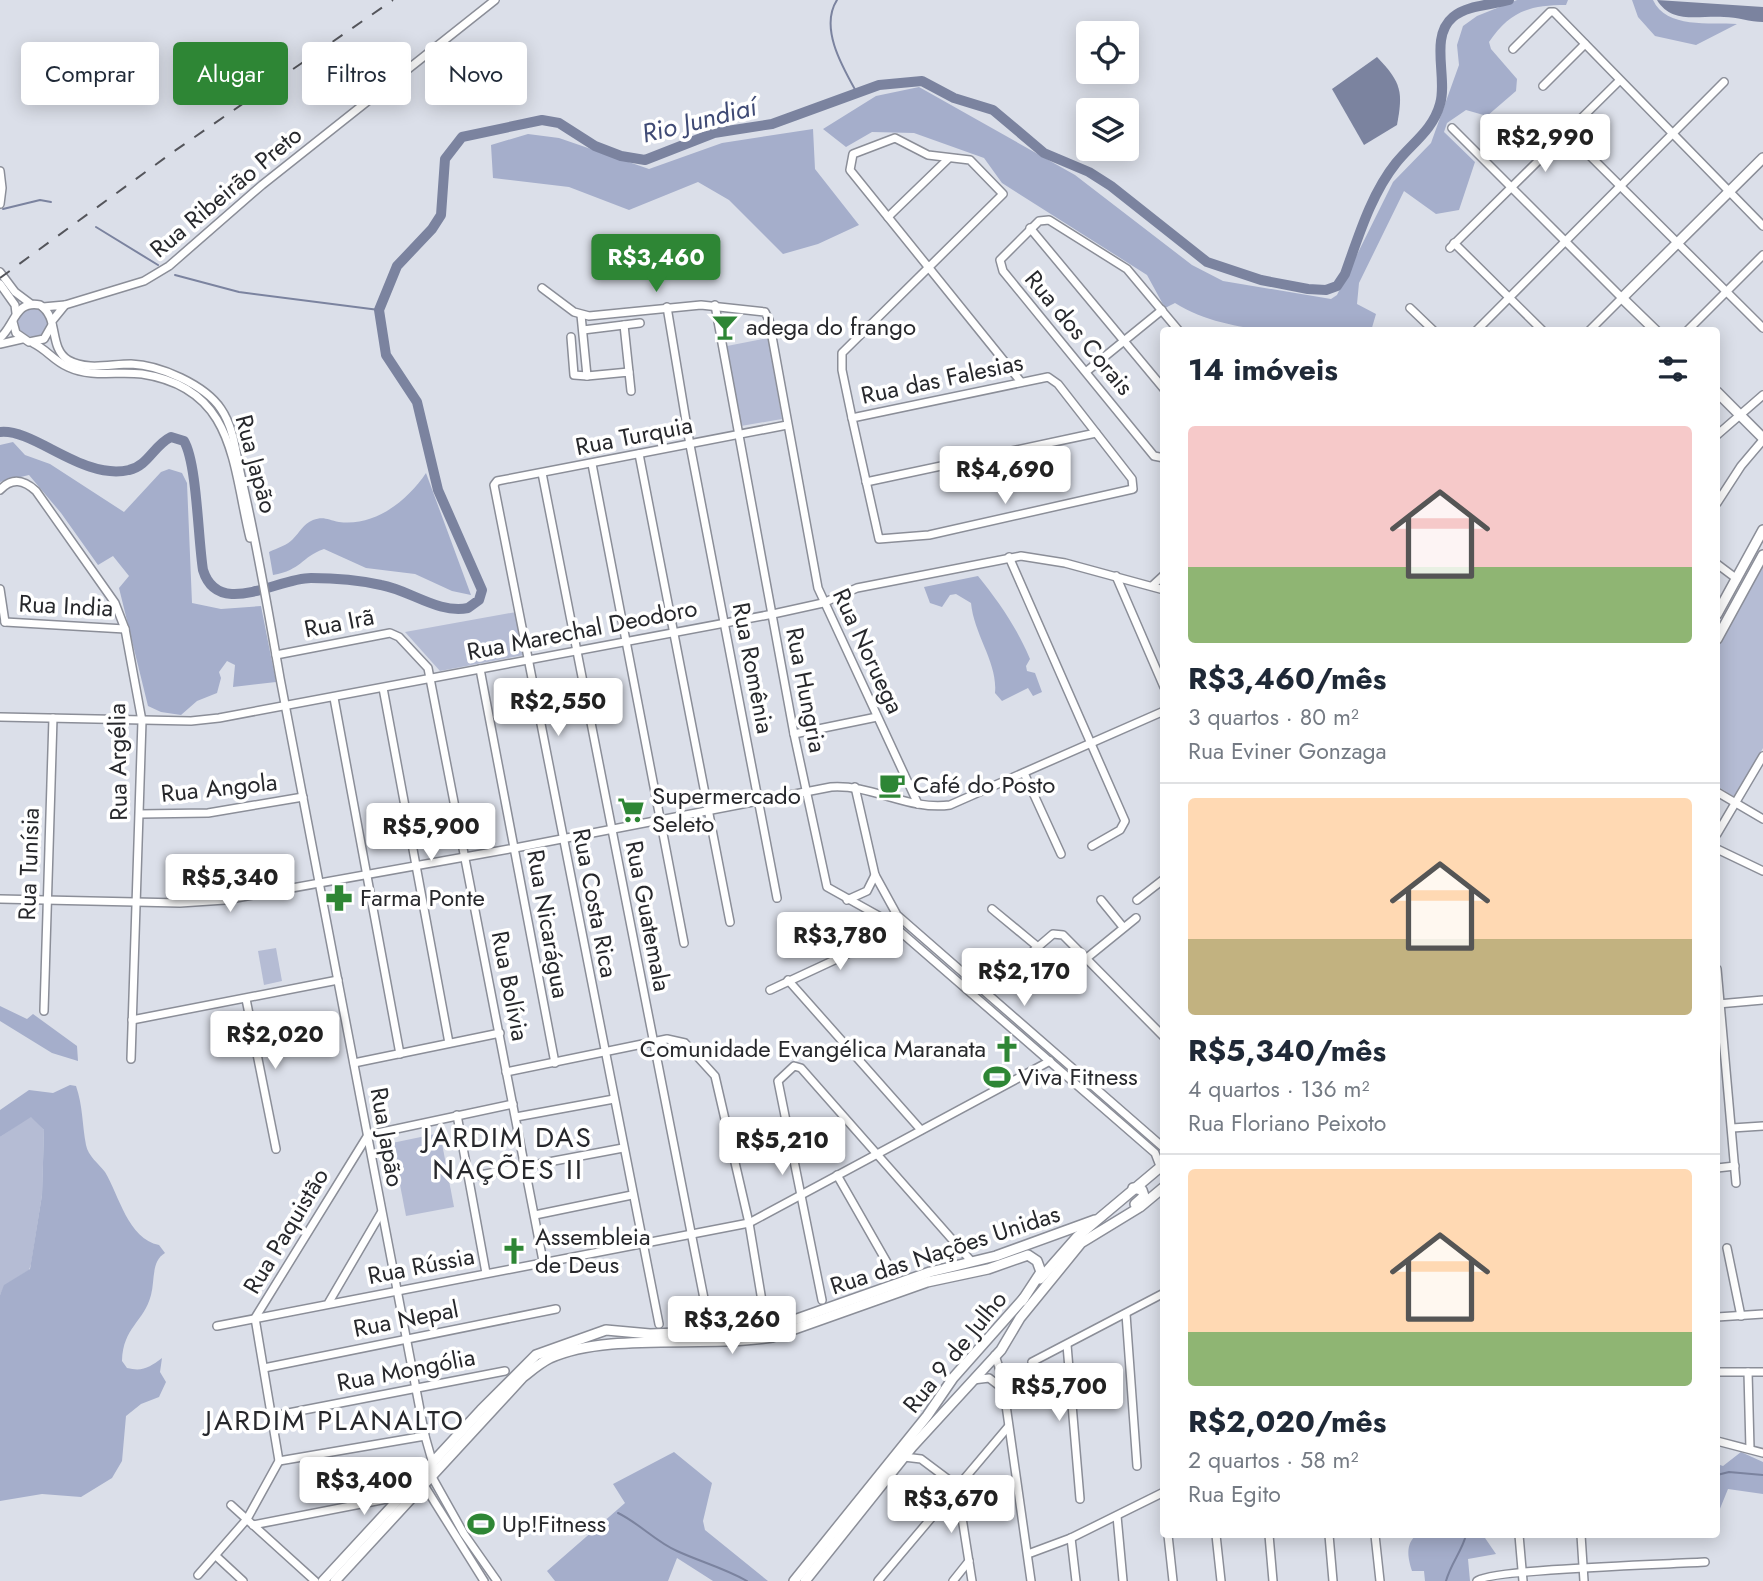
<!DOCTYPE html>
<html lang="pt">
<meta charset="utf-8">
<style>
:root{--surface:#fff;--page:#f2f2f3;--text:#1f2937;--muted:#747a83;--line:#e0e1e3;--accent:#2e8635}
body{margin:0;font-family:Jost,sans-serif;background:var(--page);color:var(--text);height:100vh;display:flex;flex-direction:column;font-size:26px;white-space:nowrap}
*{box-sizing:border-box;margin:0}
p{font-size:23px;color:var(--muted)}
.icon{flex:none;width:38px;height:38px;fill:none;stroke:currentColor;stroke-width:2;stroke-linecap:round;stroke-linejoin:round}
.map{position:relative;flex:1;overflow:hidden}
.sheet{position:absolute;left:1160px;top:327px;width:560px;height:1211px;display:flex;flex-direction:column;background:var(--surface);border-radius:7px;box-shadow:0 4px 18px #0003}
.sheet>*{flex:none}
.guide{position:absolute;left:21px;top:42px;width:665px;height:63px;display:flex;gap:14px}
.tools{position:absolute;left:1076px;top:21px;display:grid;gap:14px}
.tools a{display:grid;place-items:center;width:63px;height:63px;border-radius:7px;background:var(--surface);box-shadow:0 4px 18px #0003;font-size:35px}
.price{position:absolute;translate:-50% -60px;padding:0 16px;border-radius:7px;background:#fff;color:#222;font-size:23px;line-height:46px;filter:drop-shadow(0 2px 4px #0008)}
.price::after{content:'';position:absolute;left:50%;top:42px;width:21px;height:16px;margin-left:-10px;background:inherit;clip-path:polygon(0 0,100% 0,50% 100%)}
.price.selected{background:var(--accent);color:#fff}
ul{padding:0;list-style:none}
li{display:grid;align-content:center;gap:14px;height:371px;padding:0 28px}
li+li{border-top:2px solid var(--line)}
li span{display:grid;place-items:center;height:217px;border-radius:7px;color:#555}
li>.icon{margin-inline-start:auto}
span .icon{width:126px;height:126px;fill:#fffc;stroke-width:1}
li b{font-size:30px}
h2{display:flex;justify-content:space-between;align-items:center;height:84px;padding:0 28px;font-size:30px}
.pill{padding:0 24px;border-radius:7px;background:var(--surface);box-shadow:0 4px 18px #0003;font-size:24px;line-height:63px}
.pill.selected{background:var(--accent);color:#fff}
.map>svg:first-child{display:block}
</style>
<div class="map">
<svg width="1763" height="1581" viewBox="0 0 1763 1581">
<rect width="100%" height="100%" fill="#dbdfe9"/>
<g fill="#b5bcd4">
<circle cx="33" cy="322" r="15"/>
<path d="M768,338L782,419L741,426L727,346Z"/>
<path d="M1763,562V748L1735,797L1717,786V647Z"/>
<path d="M516,612L524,655L440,671L405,632Z"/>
<path d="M276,948L282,981L264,985L258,951Z"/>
<path d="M31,1116L44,1130L42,1195L31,1264L29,1270L5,1285L0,1295V1137Z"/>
<path d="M440,1133L454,1207L406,1216L392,1143Z"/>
</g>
<g fill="#a5aecb">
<path d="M1517,0H1568L1566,5C1530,5 1510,11 1489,42L1491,49L1517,79L1516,91L1487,116L1466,110L1447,123L1444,132L1475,162L1459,210L1436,214L1404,191L1359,283L1357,304L1376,314L1371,331C1307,331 1232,338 1175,303L1165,308L1147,275L1002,183L984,158L914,133L872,132L846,147L823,129L876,96L919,87L1075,175L1192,265L1223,281L1331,299L1337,295L1393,182L1431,143L1459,65L1457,45L1463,26L1477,16Z"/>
<path d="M1632,0H1653C1666,29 1710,22 1737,24L1696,45L1655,36L1638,17Z"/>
<path d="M813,129L815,169L859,225L818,244L783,254L729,200L698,182L629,210L569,187L493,178L491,145L528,134L559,138L649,169L722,143Z"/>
<path d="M13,442L25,455L50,464L124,512L161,472L169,469L182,473L187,483L192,603L221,609L261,606L276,682L233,687L235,665L227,661L219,672L221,678L217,693L197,701L181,715L161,712L148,706L119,588L129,576L113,556L98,565L61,513L29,475L0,482V445Z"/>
<path d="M426,473L471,595L452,591L415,574L366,568L324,549C301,557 302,570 273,575L269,552C277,548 288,545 293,539C300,532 303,524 313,520C324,516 328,520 339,522C375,527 408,500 426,473Z"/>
<path d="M978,576C999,602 1017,628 1030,659L1026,666L1027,671L1035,673L1042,692L1033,696L1028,688L1002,701L995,693C998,663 974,635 971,603L956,594L950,595L942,607L930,603L924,587Z"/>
<path d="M0,1006L27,1019L33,1014L77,1046L78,1061L52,1053L0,1021Z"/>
<path d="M70,1085L76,1086C83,1106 82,1124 86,1145C88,1156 99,1164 105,1172C119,1195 128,1239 159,1245L165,1253C151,1261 155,1281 151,1295C144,1322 123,1327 122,1361L127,1368C143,1372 150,1367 162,1358L160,1372L166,1382L159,1397L141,1404L126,1416L122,1461L112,1478L81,1497L42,1494L0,1501V1295L4,1285L30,1269L42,1195L44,1130L31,1117L0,1137V1110L29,1090L53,1093Z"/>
<path d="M674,1452L712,1483L703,1521L705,1530L768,1581H713L677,1558L668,1581H555L547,1571L625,1503L613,1484Z"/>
<path d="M1741,1452L1763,1462V1494L1728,1489L1717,1516V1464L1723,1466Z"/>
<path d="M1416,1535H1483L1496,1554L1468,1559L1470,1581H1425L1424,1571H1412C1408,1558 1405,1545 1416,1535Z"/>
</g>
<g fill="#7b839f">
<path d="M1657,0L1763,7V22C1750,22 1737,17 1724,17C1700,15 1672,25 1657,0Z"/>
<path d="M1377,57C1402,83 1403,92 1397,125L1364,145L1332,89Z"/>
</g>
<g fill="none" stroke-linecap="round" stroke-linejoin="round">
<g stroke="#7b839f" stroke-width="2">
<path d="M837,0C819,28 843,68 857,93"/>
<path d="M3,209L40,200L51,202"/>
<path d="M96,227L158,265"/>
<path d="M175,275L239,292L379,310"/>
<path d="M1717,1475L1729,1472L1763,1475"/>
<path d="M618,1513C639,1523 656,1542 677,1551C701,1562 724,1568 747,1581"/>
<path d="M1446,1581C1451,1563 1462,1551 1466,1535"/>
</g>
<path stroke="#7b839f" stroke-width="10" d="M0,432C34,428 83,481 129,470C148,466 154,445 171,437L184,441C197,463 198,539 203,570C218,619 277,578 311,578C334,578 359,580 381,585C410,590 438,614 468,608L479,600L482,590L438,490L417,402L386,355L379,310L397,266L432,229L441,215L445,159L462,137L542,120L559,123L595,146L621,156L645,160L714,133L772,124L879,85L922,81L954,98L993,110L1044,153L1089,172L1111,186L1207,262L1261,280L1308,289L1326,290L1337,286L1345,274C1358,238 1371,194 1396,163C1412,143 1433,130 1440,104C1448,78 1429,37 1453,17C1467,5 1492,5 1509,0"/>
<defs>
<g id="minor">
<path d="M1513,49L1550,12H1554L1763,226"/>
<path d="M1543,86L1585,44"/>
<path d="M1452,128L1622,298L1589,331"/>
<path d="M1568,134L1763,328"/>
<path d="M0,171L2,188L0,204"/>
<path d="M888,217L948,159"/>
<path d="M1030,228L1164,389"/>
<path d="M1454,243L1543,331"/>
<path d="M1450,248L1619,81"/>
<path d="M0,272L15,292L31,304"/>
<path d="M0,284L15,305L16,313"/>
<path d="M542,288L574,312L589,316L701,305L765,312L769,320L818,588L918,804"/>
<path d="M65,305L144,281L169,266L262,185L495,0"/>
<path d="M715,305L794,734L827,887L888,921L1155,1153L1160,1166"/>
<path d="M43,307L65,305L52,321"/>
<path d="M667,307L690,445L777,898"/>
<path d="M1410,308L1434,331"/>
<path d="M581,315L587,376L629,372L631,391"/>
<path d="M13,322L16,333L29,342L44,339L52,325"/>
<path d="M624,325L629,372"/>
<path d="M583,330L640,323"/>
<path d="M1476,331L1724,82"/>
<path d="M1687,331L1763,255"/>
<path d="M571,337L574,375L587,376"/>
<path d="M0,338C15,325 15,300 40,305C60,318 48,347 68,360C88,371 110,364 131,364C160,365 205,385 221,409C234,428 236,454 241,476C257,543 268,610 280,678C328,931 377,1183 425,1436L433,1464L432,1477L464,1534L497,1581"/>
<path d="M33,343C46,349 54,361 68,367C92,378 117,371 142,374C235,388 232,464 250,538"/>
<path d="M0,344L22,339"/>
<path d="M1087,371L1162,310"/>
<path d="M1048,377L1058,384L1132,479L1133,489L929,535L879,539L852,418Z"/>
<path d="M852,418L842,370V353L1003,194L970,160L928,155L895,138L853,154L850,170L1021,382"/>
<path d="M1717,435L1763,395"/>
<path d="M639,454L730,922"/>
<path d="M1164,458L1154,456L1003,271L1000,260L1039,221L1049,220L1127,269L1179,331"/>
<path d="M592,464L684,943"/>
<path d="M542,473L709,1324"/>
<path d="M866,482L1096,433"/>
<path d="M0,490C12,477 24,480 36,491L115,603L125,629L142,721L131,1059"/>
<path d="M1717,503L1741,466L1763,440"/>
<path d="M1009,557L1125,821L1120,830L1092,846"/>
<path d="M1717,564L1737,579"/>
<path d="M1116,576L1164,687"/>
<path d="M1152,586L1164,575"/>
<path d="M0,589L5,622"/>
<path d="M5,622L125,629"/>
<path d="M276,655L390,633L399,637L428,668L543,1261"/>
<path d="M480,669L555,1063"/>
<path d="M383,688L449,1043"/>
<path d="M334,698L400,1054"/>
<path d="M0,717L191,721L219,718L773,614L823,603L857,588L1021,556L1065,563L1164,590"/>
<path d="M794,734L877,717"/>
<path d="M1024,773L1061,854"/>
<path d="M855,787L875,875L897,915L1164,1148"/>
<path d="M1717,792L1763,819"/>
<path d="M140,814L208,813L303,797"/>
<path d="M1717,834L1763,756"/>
<path d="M1717,849L1763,871"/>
<path d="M0,899L180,903L225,900L515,848L831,787C872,784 909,811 950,805L1164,711"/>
<path d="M847,900L867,891L875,875"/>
<path d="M1101,900L1123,927"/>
<path d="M1137,900L1164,879"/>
<path d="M992,909L1038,947"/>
<path d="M1025,958L1053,934L1063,935L1164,1037"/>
<path d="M1717,969L1736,1183"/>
<path d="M788,980L921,1130"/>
<path d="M1056,983L1136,918"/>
<path d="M770,990L899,930"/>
<path d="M246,999L276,1149"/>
<path d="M1718,1004L1763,1000"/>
<path d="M44,1011L53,718"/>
<path d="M132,1020L338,980"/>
<path d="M354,1063L500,1033"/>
<path d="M506,1072L667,1039L685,1043L715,1076L749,1223L765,1319"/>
<path d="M457,1115L486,1273"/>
<path d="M516,1117L614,1099"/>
<path d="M1732,1128L1763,1126"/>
<path d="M1717,1168L1735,1166"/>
<path d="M837,1175L893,1273"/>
<path d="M469,1177L623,1148"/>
<path d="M535,1215L632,1195"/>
<path d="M1727,1248L1741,1316"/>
<path d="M822,1300L778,1081L794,1066L801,1068L972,1262"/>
<path d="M329,1302L381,1213"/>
<path d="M1126,1314L1137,1466"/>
<path d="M1717,1317L1763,1314"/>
<path d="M659,1324L494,485L497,481L787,425"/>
<path d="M217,1326L749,1223L1050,1061"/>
<path d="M1067,1345L1080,1499"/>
<path d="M995,1355L1002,1377L1031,1581"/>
<path d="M1032,1362L1164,1293"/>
<path d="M264,1368L556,1309"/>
<path d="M1717,1372H1763"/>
<path d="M1748,1372L1750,1449"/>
<path d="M973,1380L989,1378L1002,1388"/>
<path d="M273,1416L505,1371"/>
<path d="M1717,1441L1763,1453"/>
<path d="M904,1457L921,1459L957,1486L972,1581"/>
<path d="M279,1461L425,1436"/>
<path d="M424,1485L484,1581"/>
<path d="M231,1505L315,1581"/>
<path d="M1117,1516L1123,1581"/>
<path d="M253,1525L402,1496"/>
<path d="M1168,1535L1173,1581"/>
<path d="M1216,1535L1221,1581"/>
<path d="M1269,1535L1273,1581"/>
<path d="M1329,1535L1333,1581"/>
<path d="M1375,1535L1380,1581"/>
<path d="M1519,1535L1523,1581"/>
<path d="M1581,1535L1584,1581"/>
<path d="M1071,1538L1076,1581"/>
<path d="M1028,1554L1071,1538L1164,1492"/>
<path d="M216,1556L243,1581"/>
<path d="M198,1575L247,1519L279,1461L255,1318L368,1135L513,1104"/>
<path d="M878,1581L1008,1427"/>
<path d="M953,1581L969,1561"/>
<path d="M1477,1581C1487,1569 1676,1564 1705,1562"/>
</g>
<g id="major">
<path d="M1656,331L1622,298L1763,158"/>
<path d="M1717,392L1763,438"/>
<path d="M1717,614L1763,530"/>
<path d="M1717,639L1763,555"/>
<path d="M1133,1188L1142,1190L1144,1196L1135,1204"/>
<path d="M1040,1279L1077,1237L1164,1164"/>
<path d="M323,1581L481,1410L536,1355L606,1330L650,1334L766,1330L930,1272L996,1256L1095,1220"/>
<path d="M335,1581L523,1377C532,1370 540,1363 550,1358C607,1332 706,1348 772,1337L927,1282L988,1269L1028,1255L1037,1261L1041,1272L1022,1301"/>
<path d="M794,1581L927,1416L953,1378L1024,1298"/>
<path d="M805,1581L912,1447L1001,1350L1020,1318L1081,1243L1140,1207L1164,1187"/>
</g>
</defs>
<use href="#minor" stroke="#8b8e98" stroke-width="10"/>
<use href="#major" stroke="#8b8e98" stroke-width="12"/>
<use href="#minor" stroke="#fff" stroke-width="7"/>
<use href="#major" stroke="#fff" stroke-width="9"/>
<path stroke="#54555b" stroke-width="2" stroke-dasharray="12 12" stroke-linecap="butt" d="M0,278L173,152L393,0"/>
</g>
<defs>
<symbol id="bar-bare" viewBox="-9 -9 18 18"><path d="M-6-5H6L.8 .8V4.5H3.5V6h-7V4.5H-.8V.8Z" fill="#2e8635" stroke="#fff" stroke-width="2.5" paint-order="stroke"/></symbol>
<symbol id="cafe-bare" viewBox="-9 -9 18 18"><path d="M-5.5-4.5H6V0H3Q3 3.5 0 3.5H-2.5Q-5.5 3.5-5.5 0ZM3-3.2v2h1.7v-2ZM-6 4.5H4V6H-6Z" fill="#2e8635" stroke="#fff" stroke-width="2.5" paint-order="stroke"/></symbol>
<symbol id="supermarket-bare" viewBox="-9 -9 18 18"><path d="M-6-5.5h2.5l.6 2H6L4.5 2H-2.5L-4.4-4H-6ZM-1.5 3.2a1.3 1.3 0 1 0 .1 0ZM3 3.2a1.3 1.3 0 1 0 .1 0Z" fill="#2e8635" stroke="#fff" stroke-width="2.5" paint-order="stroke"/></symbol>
<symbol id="pharmacy-bare" viewBox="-9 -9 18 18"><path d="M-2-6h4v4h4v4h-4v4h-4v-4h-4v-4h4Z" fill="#2e8635" stroke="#fff" stroke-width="2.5" paint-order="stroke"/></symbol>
<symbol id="church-bare" viewBox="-9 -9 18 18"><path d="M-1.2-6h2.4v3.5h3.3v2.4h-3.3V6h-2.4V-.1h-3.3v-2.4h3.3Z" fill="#2e8635" stroke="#fff" stroke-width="2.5" paint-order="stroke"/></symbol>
<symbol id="stadium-bare" viewBox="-9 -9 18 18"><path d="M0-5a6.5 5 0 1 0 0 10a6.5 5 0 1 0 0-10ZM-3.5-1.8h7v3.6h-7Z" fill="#2e8635" stroke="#fff" stroke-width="2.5" paint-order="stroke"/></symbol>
</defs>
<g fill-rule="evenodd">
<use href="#bar-bare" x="706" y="308" width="38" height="38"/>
<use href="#cafe-bare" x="873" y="766" width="38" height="38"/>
<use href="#supermarket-bare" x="612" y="791" width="38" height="38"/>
<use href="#pharmacy-bare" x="320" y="879" width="38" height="38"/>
<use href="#church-bare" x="988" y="1030" width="38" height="38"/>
<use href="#stadium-bare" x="978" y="1058" width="38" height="38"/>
<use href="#church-bare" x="495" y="1232" width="38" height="38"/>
<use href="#stadium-bare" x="462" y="1505" width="38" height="38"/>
</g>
<g text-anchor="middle" stroke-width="7" stroke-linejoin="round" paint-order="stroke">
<g font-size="24" fill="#27282c" stroke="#fff">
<text transform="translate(226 192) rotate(-40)" y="8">Rua Ribeirão Preto</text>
<text transform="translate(1079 333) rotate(50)" y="8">Rua dos Corais</text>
<text transform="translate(942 379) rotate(-12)" y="8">Rua das Falesias</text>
<text transform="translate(634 436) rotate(-11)" y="8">Rua Turquia</text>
<text transform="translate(256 464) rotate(75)" y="8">Rua Japão</text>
<text transform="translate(66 606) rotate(3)" y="8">Rua India</text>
<text transform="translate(339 623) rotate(-11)" y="8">Rua Irã</text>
<text transform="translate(582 630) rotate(-11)" y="8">Rua Marechal Deodoro</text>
<text transform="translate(868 651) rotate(65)" y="8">Rua Noruega</text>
<text transform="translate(753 668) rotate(79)" y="8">Rua Romênia</text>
<text transform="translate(806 690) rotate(79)" y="8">Rua Hungria</text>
<text transform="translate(118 762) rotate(-91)" y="8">Rua Argélia</text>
<text transform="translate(219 788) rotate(-6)" y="8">Rua Angola</text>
<text transform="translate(29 864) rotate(-88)" y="8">Rua Tunísia</text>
<text transform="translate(595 903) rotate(79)" y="8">Rua Costa Rica</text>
<text transform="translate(648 916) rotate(79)" y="8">Rua Guatemala</text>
<text transform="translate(548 924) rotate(80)" y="8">Rua Nicarágua</text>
<text transform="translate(510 986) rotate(79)" y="8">Rua Bolívia</text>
<text transform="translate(387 1137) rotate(80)" y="8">Rua Japão</text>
<text transform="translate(286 1231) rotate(-59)" y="8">Rua Paquistão</text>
<text transform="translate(945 1250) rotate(-18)" y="8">Rua das Nações Unidas</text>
<text transform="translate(421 1266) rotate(-11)" y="8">Rua Rússia</text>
<text transform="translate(406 1319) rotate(-11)" y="8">Rua Nepal</text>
<text transform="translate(955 1352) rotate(-51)" y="8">Rua 9 de Julho</text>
<text transform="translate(406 1370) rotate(-11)" y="8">Rua Mongólia</text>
</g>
<g font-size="24" fill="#27282c" stroke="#fff" text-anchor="start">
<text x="746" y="335">adega do frango</text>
<text x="913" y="793">Café do Posto</text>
<text x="652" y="804">Supermercado<tspan x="652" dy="28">Seleto</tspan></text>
<text x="360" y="906">Farma Ponte</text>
<text x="986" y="1057" text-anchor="end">Comunidade Evangélica Maranata</text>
<text x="1018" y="1085">Viva Fitness</text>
<text x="535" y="1245">Assembleia<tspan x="535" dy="28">de Deus</tspan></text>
<text x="502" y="1532">Up!Fitness</text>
</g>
<g font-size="26" font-style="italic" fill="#3f4a75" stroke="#fff">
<text transform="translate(699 120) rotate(-14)" y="9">Rio Jundiaí</text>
</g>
<g font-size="28" letter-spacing="2" fill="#27282c" stroke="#fff">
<text x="508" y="1147">JARDIM DAS<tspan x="508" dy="32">NAÇÕES II</tspan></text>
<text x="335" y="1430">JARDIM PLANALTO</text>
</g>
</g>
</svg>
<div class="tools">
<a><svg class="icon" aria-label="locate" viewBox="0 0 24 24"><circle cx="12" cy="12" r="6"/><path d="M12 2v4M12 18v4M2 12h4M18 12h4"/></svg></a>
<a><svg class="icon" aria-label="layers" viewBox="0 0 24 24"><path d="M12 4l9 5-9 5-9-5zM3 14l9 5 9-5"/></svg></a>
</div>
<b class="price" style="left:1545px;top:174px">R$2,990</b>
<b class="price selected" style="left:656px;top:294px">R$3,460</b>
<b class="price" style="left:1005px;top:506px">R$4,690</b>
<b class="price" style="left:558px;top:738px">R$2,550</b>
<b class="price" style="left:431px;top:863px">R$5,900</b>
<b class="price" style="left:230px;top:914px">R$5,340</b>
<b class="price" style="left:840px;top:972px">R$3,780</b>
<b class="price" style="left:1024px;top:1008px">R$2,170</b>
<b class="price" style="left:275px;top:1071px">R$2,020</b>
<b class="price" style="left:782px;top:1177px">R$5,210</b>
<b class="price" style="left:732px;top:1356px">R$3,260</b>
<b class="price" style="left:1059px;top:1423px">R$5,700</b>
<b class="price" style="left:364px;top:1517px">R$3,400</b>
<b class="price" style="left:951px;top:1535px">R$3,670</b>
<div class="guide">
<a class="pill">Comprar</a>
<a class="pill selected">Alugar</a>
<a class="pill">Filtros</a>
<a class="pill">Novo</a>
</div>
<section class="sheet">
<h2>14 imóveis<svg class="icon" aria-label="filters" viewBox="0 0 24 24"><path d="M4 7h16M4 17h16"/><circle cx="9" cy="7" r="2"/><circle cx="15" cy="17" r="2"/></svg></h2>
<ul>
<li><span style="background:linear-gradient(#f6c9c9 65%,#8fb573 0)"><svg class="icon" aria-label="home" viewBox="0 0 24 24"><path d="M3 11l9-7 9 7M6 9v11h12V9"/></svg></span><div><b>R$3,460/mês</b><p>3 quartos · 80 m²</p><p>Rua Eviner Gonzaga</p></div></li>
<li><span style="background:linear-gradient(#ffd9b3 65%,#c2b280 0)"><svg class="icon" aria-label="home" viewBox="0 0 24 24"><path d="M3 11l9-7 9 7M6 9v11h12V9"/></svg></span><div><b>R$5,340/mês</b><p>4 quartos · 136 m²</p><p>Rua Floriano Peixoto</p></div></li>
<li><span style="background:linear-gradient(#ffd9b3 75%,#8fb573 0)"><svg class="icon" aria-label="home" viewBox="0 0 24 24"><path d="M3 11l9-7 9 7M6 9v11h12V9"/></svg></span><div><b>R$2,020/mês</b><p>2 quartos · 58 m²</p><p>Rua Egito</p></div></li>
</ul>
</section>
</div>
